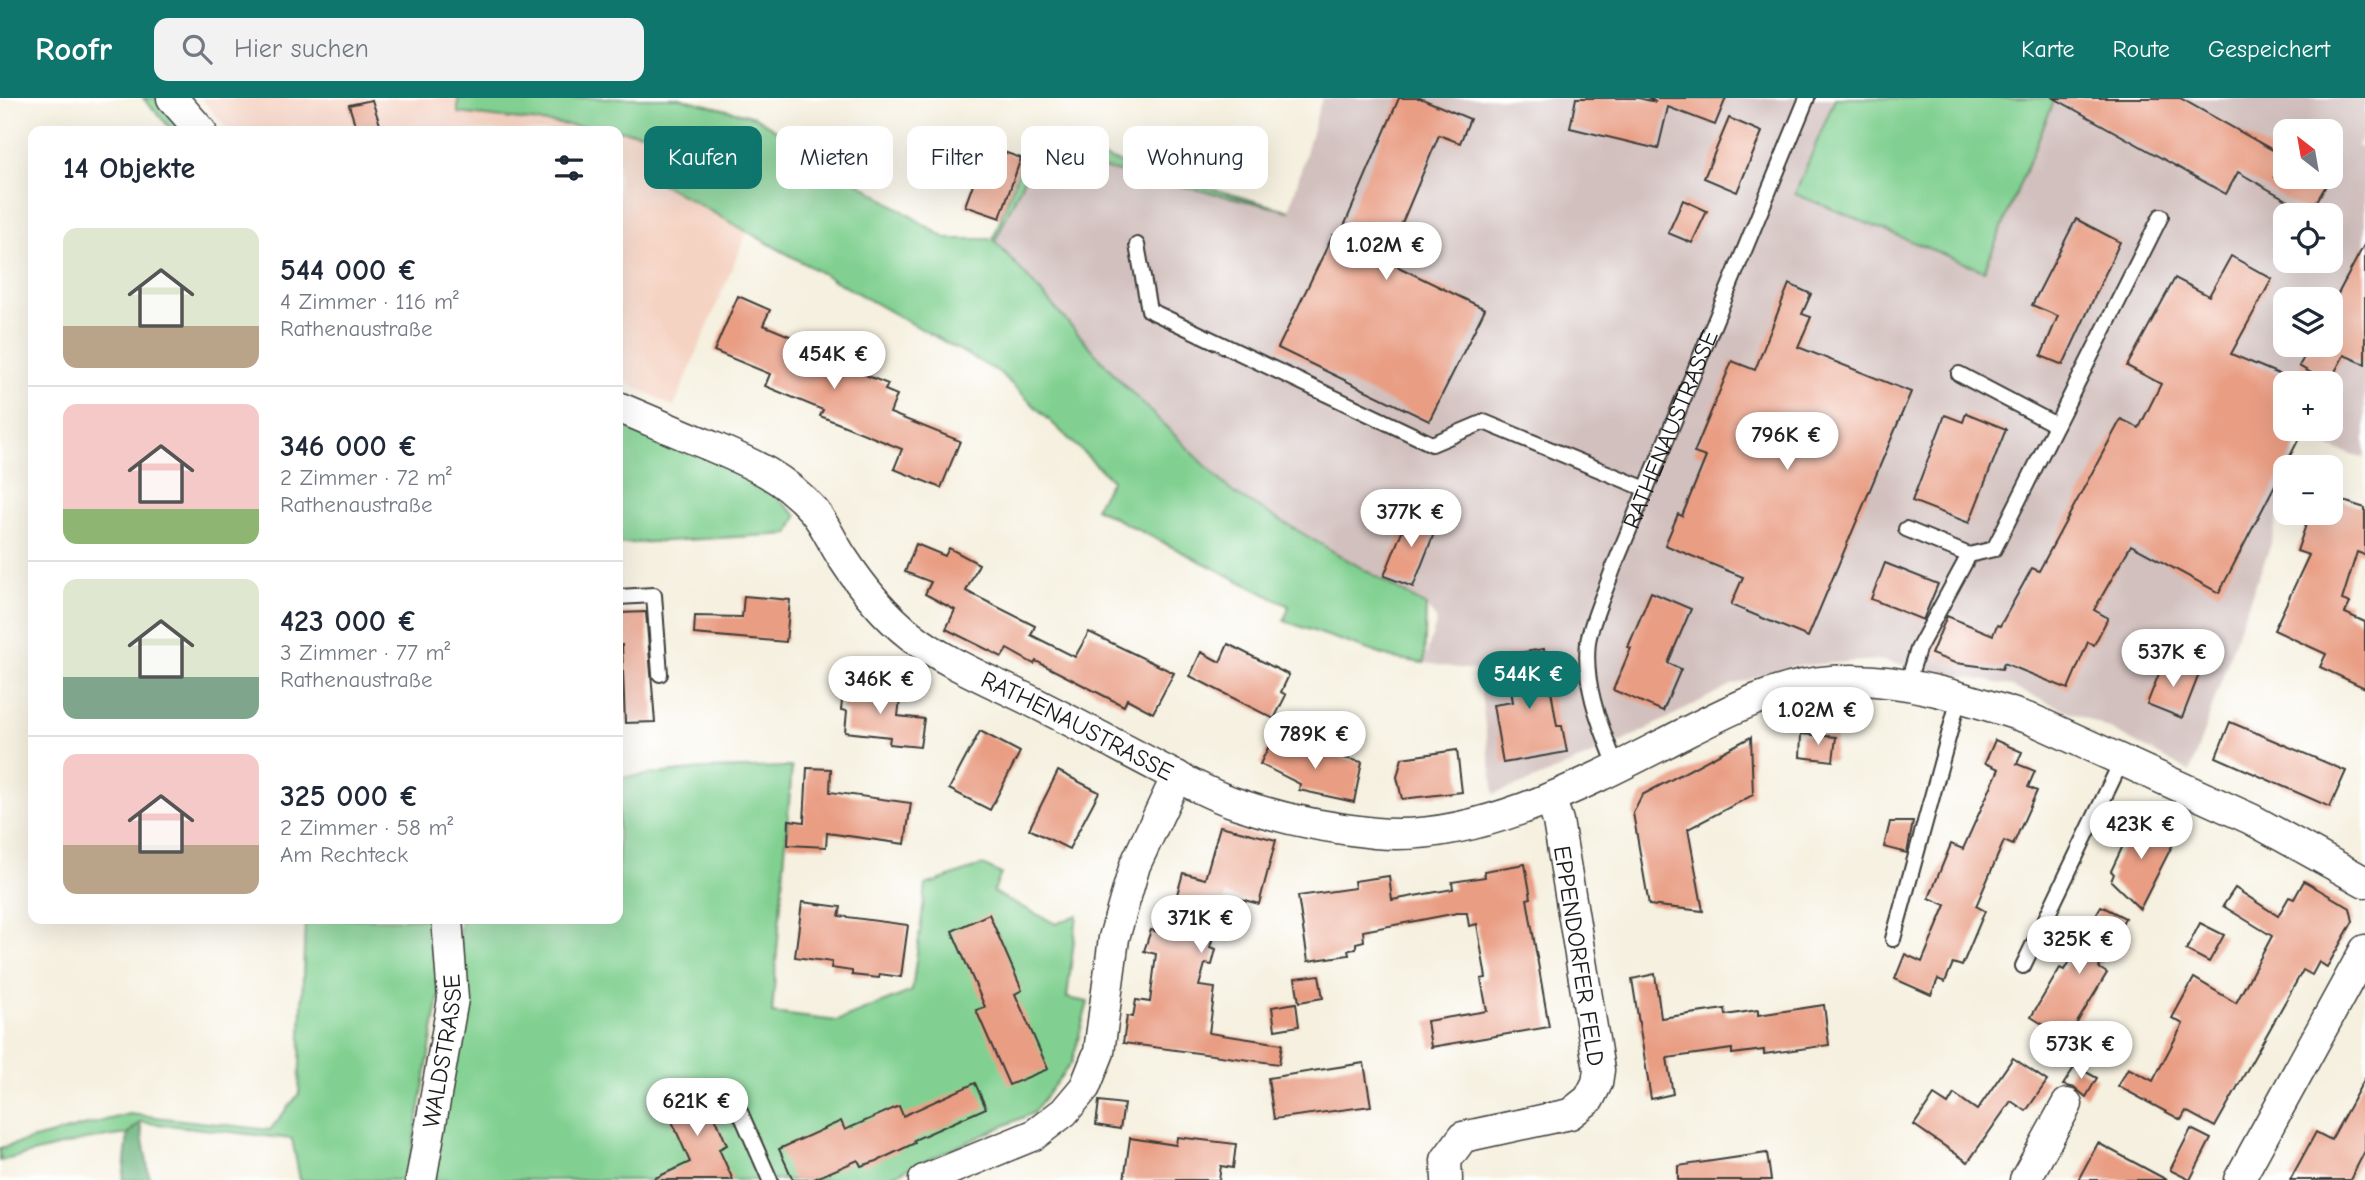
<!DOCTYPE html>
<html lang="de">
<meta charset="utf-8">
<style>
:root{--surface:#fff;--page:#f2f2f3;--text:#1f2937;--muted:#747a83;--line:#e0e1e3;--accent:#0f766e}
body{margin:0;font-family:"Comic Neue",sans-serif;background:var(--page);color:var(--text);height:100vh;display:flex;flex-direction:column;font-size:26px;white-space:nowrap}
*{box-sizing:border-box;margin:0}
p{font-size:23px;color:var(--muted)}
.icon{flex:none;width:38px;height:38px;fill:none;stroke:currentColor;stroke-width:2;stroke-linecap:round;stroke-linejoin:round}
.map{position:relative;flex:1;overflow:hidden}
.drawer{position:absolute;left:28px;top:28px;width:595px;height:798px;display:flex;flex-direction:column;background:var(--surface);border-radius:14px;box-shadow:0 7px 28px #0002}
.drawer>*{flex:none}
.hud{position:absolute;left:644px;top:28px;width:665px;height:63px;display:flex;gap:14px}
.needle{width:46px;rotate:329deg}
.fabs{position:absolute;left:2273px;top:21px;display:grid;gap:14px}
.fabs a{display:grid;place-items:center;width:70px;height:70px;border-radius:14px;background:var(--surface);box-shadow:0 7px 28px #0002;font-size:35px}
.price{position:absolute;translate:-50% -60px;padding:0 16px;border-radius:24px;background:#fff;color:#222;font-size:23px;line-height:46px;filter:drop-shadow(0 2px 4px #0008)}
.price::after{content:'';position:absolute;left:50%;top:42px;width:21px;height:16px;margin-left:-10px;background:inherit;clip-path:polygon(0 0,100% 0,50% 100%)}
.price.current{background:var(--accent);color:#fff}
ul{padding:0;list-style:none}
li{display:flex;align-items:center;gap:21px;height:175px;padding:0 35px}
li+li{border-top:2px solid var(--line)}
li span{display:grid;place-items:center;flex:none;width:196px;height:140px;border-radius:14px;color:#555}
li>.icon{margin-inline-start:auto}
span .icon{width:84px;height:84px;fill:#fffc;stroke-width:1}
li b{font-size:30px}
h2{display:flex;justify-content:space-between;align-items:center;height:84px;padding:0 35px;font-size:30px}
.tag{padding:0 24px;border-radius:14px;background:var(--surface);box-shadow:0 7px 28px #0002;font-size:24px;line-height:63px}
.tag.current{background:var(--accent);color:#fff}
header{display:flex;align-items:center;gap:42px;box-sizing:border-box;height:98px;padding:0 35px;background:var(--accent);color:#fff}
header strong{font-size:33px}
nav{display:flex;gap:38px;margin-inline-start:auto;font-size:24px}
.search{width:490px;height:63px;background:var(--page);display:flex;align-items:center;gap:18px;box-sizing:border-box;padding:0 24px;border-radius:14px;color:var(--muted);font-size:26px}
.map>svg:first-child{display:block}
</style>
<header>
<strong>Roofr</strong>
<div class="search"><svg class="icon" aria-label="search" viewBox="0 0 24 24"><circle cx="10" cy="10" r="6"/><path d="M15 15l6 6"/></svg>Hier suchen</div>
<nav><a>Karte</a><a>Route</a><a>Gespeichert</a></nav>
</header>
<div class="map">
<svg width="2365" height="1082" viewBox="0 0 2365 1082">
<rect width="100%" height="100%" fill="#fff"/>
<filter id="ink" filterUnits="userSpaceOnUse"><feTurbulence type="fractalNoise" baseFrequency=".0143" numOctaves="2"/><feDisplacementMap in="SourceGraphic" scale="14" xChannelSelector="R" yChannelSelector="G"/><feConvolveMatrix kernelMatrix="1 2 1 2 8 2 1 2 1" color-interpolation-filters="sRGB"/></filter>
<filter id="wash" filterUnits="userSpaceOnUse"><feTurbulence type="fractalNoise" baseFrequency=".00686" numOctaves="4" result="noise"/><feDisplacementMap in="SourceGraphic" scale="28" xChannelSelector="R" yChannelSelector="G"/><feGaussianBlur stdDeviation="1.57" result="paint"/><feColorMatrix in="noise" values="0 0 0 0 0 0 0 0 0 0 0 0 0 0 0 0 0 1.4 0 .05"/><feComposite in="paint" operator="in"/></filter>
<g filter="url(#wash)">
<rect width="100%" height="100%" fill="#f5f0df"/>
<path fill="#f5d3c2" d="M201,0H458V15L650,36L646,77L747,134L674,309L618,280V33H229Z"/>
<path fill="#d1c0bd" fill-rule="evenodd" d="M1322,0H1835L1795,96L2054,3L2048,0H2365V33L2357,48L2365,52V360L2298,340L2291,369H2286L2285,390L2270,449L2241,525L2190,674L2110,631L2007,587L1878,562L1794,568L1729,588L1620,645L1528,684L1494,696L1478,573L1424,565L1437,522L1426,508L1232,394L1045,212L995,143L1036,55L1151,75L1289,113ZM2286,33H2331V79H2286ZM2286,117H2331V163H2286ZM2286,201H2331V247H2286ZM2286,285H2331V331H2286Z"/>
<g fill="#81d091" stroke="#4e7656" stroke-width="2">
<path d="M143,0H160L186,33H173Z"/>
<path d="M458,0H680L755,19L947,141H993L1031,39L1290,113L1036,55L995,143L1124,287L1232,394L1426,508L1424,565L1392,560L1284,523L1289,508L1095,410L1112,382L1000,275L646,77L650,36L458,15Z"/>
<path d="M1835,0H2048L2054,3L1984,173L1795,96Z"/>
<path d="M618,318L758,382L797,418L789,436L618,446Z"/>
<path d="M792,669L772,915L837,923L912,893L926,787L983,767L1001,776L993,794L1056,826L1077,817L1067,900L1088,904L1072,964L1033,1015L883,1082H433L461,821H618V680L702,671Z"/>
<path d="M305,821H444L441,888L407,1082H300L292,1041L140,1024L128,1036L85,1042L0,1063V1050L129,1016L270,1032L299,996Z"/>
</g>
<path fill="#68b27b" stroke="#42674c" stroke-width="2" d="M140,1024L150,1082H123L128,1036Z"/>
<g id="blocks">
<g fill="#e99e84">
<path d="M1399,0H1420L1470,21L1460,45L1439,37L1386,163L1485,211L1429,323L1278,250L1333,137L1339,140Z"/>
<path d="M1576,0H1638L1656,4L1649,0H1726L1715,27L1668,9L1658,51L1570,30Z"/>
<path d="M2054,0H2180L2285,59L2274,79H2331L2310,115L2238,74L2226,96Z"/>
<path d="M372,2L382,33H357L349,7Z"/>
<path d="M1729,20L1762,34L1737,94L1704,80Z"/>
<path d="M987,48L1021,60L1000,120L965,108Z"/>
<path d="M1683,102L1707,113L1692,145L1668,135Z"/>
<path d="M2076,121L2120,144L2063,267L2041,258L2058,218L2032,207Z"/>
<path d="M2365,145V266L2344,257L2329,285L2299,268L2311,247H2331V209Z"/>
<path d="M2231,158L2272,181L2231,256L2286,279V331H2304L2219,495L2131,447L2094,512L2108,520L2094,547L2088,544L2068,591L2004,565L2002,571L1955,565L1931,556L1947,518L1993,537L1997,527L2000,528L2032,470L2039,473L2121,321L2139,330L2161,286L2127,268L2175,180L2209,198Z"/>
<path d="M1789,186L1811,196L1802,216L1811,219L1798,249L1911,294L1808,539L1731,507L1743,479L1665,447L1678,416L1682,418L1706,359L1694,355L1732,263L1755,272Z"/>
<path d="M738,198L770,212L763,227L833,256L830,263L888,286L885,292L897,297L890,315L960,343L941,390L894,371L902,351L820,318L823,312L765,288L770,276L714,253Z"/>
<path d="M1966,315L2006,331L1969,425L1912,403L1945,317L1963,324Z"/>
<path d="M2331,399L2365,410V457L2357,454L2342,502L2350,505L2345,515L2365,524V590L2320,569L2326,556L2274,532L2309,457L2297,453L2310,415H2331Z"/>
<path d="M1410,413L1438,425L1413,489L1384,478Z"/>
<path d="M916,446L945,458L949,450L979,466L966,493L1035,528L1031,537L1075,559L1089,534L1174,575L1153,615L1127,601L1124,608L1036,563L1034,566L1007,551L1002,559L946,531L955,512L925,496L931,484L905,474Z"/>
<path d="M1885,465L1938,486L1923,522L1871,501Z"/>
<path d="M1651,494L1691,511L1668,565L1681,571L1663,613L1613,592L1631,550L1628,549Z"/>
<path d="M744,498L790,502L786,544L694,536L695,518L742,519Z"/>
<path d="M646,514L655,624L625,625L622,547L618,548V522H620L619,515Z"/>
<path d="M1228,546L1289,577L1281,594L1286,597L1274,621L1190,578L1201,554L1220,564Z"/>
<path d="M1544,551L1557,628H1562L1567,654L1503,665L1493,607L1513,604L1505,557Z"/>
<path d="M2164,563L2199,576L2182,620L2147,606Z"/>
<path d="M844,587L901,593L898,618L924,621L920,649L889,646L890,639L845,634L847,613L841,612Z"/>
<path d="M2230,624L2346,673L2330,709L2216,659Z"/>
<path d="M980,633L1020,654L990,712L949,691Z"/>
<path d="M1801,636L1836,639L1833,663L1800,659Z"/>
<path d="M1751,639L1753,697L1688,731L1703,813L1649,807L1633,715L1642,697Z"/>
<path d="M1995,642L2022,654L2017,666L2035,673L2028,689L2037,693L2013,747L2004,743L1976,808L1985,813L1962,868L1953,865L1945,884L1938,881L1931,897L1895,881L1905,856L1922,864L1946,807L1929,800L1951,746L1963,751L1999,671L1985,665Z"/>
<path d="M1271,644L1362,664L1354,704L1299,692L1300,686L1260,666Z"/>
<path d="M1457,652L1462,694L1402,701L1397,679L1402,660Z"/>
<path d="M807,670L831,671L830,694L911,705L905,746L827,735L826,749L788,747L789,722L804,724Z"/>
<path d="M1058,673L1099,694L1069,751L1029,731Z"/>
<path d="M2136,720L2176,740L2140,811L2111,783L2114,776L2111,773Z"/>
<path d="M1890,724H1913L1907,755L1884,749Z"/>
<path d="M1220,728L1276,742L1259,806L1226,797L1210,849L1216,851L1212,867L1205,866L1199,888L1215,890L1209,935L1282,946L1279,966L1123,945L1127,918L1133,919L1136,902L1150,904L1156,856L1144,853L1151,832L1166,836L1183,775L1205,781Z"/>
<path d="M1525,766L1531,800L1527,801L1549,929L1431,949L1427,923L1487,913L1481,881L1486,880L1477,826L1469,828L1467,815H1457L1363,833L1364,843L1356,845V851L1348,852L1349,857L1308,863L1298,798L1355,790L1354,783L1389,778L1392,802L1453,791L1452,784L1485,779L1484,773Z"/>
<path d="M2304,783L2350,810L2353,823L2327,869L2319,864L2312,877L2303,872L2215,1029L2186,1013L2181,1022L2118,988L2128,970L2153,983L2183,926L2172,920L2194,880L2236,905L2272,838L2223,808L2235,790L2278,818L2289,799L2294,801Z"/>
<path d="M802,804L841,809L839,818L908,827L901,879L880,876L879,880L852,877V873L831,870L832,864L795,859Z"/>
<path d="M2101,808L2125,820L2099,870L2107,875L2067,941L2031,919L2060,870L2064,872Z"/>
<path d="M989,816L1022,892L1015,896L1048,971L1009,987L976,912L985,909L952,833Z"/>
<path d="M2200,825L2224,837L2209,864L2186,852Z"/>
<path d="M1655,876L1661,920L1725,911L1726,917L1758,912V917L1824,907L1829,947L1764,956V952L1732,956V951L1667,960L1673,996L1651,1001L1632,881Z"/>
<path d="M1319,877L1323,900L1299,904L1295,880Z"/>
<path d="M1296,905L1299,928L1275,932L1272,909Z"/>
<path d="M2013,960L2047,983L2026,1013L2011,1003L1968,1064L1914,1027L1934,997L1948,1006L1954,996L1977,1012Z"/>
<path d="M1364,965L1371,1008L1274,1021L1268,980Z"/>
<path d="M2075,968L2097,980L2086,999L2075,990L2063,987Z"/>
<path d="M2365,980V1053L2350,1082H2290L2316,1034L2331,1042Z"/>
<path d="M975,985L986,1010L914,1042L915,1045L877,1063L861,1068L858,1062L812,1082H793L779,1051L841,1023L845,1032L899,1008L903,1018Z"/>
<path d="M701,986L727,1047L719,1051L733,1082H651L690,1064L663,1003Z"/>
<path d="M1099,1003L1124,1006L1120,1031L1096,1027Z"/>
<path d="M2191,1031L2211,1041L2190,1082L2170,1072Z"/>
<path d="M1177,1039L1236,1046L1233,1070L1221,1068L1219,1082H1124L1130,1040L1176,1047Z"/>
<path d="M2098,1045L2167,1082H2078Z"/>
<path d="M1767,1055L1771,1082H1678V1068Z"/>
</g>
</g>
</g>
<g filter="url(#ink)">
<use href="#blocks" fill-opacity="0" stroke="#3d3c39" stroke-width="2"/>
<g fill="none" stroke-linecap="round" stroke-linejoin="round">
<defs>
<g id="lane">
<path d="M1137,147L1149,212L1432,346L1484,324L1646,391"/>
<path d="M1959,276L2056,327"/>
<path d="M1906,431L1969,457"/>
<path d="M618,499L654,497L660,576"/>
<path d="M1907,587L1918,551L1969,457L1994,451L2161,118"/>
<path id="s1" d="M1617,670C1601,629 1583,589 1588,544C1591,523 1606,492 1613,471L1807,0"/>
<path d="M1893,841L1959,600"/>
<path d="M2023,868L2122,662"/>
<path d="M730,991L770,1082"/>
</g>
<g id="street">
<path d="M172,0L201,33"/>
<path id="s2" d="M618,309C647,321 676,334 706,346C748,364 782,377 813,412C825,426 832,444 842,459C861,488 883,516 910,537C944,565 1003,588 1043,609C1081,628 1118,648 1156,668C1182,681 1208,696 1235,705C1281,721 1327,730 1375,735C1475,745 1589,684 1675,640C1724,615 1775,587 1831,583C1899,577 1970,601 2033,622L2251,721L2365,784"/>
<path id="s3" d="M421,1082L453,901L447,821"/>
<path d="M924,1082L1034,1037L1064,1014L1085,989L1099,954L1114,840L1135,767L1177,678"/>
<path d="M1447,1082L1446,1062L1463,1039L1570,1016L1589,1001L1597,985L1599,972L1558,723L1550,700"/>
<path d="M2025,1082L2067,1006"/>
<path d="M2239,1082L2365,852"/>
</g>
</defs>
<use href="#lane" stroke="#3d3c39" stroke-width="18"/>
<use href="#street" stroke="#3d3c39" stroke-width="33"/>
<use href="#lane" stroke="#fff" stroke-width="14"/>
<use href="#street" stroke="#fff" stroke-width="30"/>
</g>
</g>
<g text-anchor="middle" stroke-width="5" stroke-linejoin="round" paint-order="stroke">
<g font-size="24" fill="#1c1c1c" stroke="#fff">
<text dy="8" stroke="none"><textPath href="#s1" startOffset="359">RATHENAUSTRASSE</textPath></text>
<text dy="8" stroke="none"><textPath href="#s2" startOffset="572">RATHENAUSTRASSE</textPath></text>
<text transform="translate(1579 858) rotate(81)" y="8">EPPENDORFER FELD</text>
<text dy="8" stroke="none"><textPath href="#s3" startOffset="131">WALDSTRASSE</textPath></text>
</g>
</g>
</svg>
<div class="fabs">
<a><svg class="needle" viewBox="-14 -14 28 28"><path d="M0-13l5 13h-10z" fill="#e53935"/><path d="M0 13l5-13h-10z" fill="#747a83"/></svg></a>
<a><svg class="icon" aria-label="locate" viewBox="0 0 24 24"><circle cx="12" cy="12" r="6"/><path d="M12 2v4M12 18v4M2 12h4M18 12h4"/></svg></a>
<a><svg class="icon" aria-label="layers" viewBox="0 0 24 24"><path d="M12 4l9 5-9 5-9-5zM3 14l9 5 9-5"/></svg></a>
<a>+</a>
<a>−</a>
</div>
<b class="price" style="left:1386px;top:184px">1.02M €</b>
<b class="price" style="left:834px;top:293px">454K €</b>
<b class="price" style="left:1787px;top:374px">796K €</b>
<b class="price" style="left:1411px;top:451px">377K €</b>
<b class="price" style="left:2173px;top:591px">537K €</b>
<b class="price current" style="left:1529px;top:613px">544K €</b>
<b class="price" style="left:880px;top:618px">346K €</b>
<b class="price" style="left:1818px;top:649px">1.02M €</b>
<b class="price" style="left:1315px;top:673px">789K €</b>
<b class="price" style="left:2141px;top:763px">423K €</b>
<b class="price" style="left:1201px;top:857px">371K €</b>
<b class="price" style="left:2079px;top:878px">325K €</b>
<b class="price" style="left:2081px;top:983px">573K €</b>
<b class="price" style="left:697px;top:1040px">621K €</b>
<div class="hud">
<a class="tag current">Kaufen</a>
<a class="tag">Mieten</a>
<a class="tag">Filter</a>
<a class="tag">Neu</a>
<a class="tag">Wohnung</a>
</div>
<section class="drawer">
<h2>14 Objekte<svg class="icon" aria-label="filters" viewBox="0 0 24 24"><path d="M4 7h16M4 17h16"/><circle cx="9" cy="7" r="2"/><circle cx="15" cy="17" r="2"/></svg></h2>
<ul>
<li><span style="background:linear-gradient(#dfe7d0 70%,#b9a48a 0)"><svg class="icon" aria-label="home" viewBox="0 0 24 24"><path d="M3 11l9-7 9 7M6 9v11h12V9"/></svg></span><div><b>544 000 €</b><p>4 Zimmer · 116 m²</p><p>Rathenaustraße</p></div></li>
<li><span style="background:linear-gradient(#f6c9c9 75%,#8fb573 0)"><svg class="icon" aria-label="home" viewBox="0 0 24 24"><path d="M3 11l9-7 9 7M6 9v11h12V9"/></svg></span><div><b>346 000 €</b><p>2 Zimmer · 72 m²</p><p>Rathenaustraße</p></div></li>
<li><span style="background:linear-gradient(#dfe7d0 70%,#7fa58c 0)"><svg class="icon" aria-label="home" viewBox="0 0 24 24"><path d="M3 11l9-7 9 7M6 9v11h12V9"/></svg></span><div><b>423 000 €</b><p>3 Zimmer · 77 m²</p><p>Rathenaustraße</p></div></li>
<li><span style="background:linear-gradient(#f6c9c9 65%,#b9a48a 0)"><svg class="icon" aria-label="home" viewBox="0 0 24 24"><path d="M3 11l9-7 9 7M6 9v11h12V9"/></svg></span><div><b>325 000 €</b><p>2 Zimmer · 58 m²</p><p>Am Rechteck</p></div></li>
</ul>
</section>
</div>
